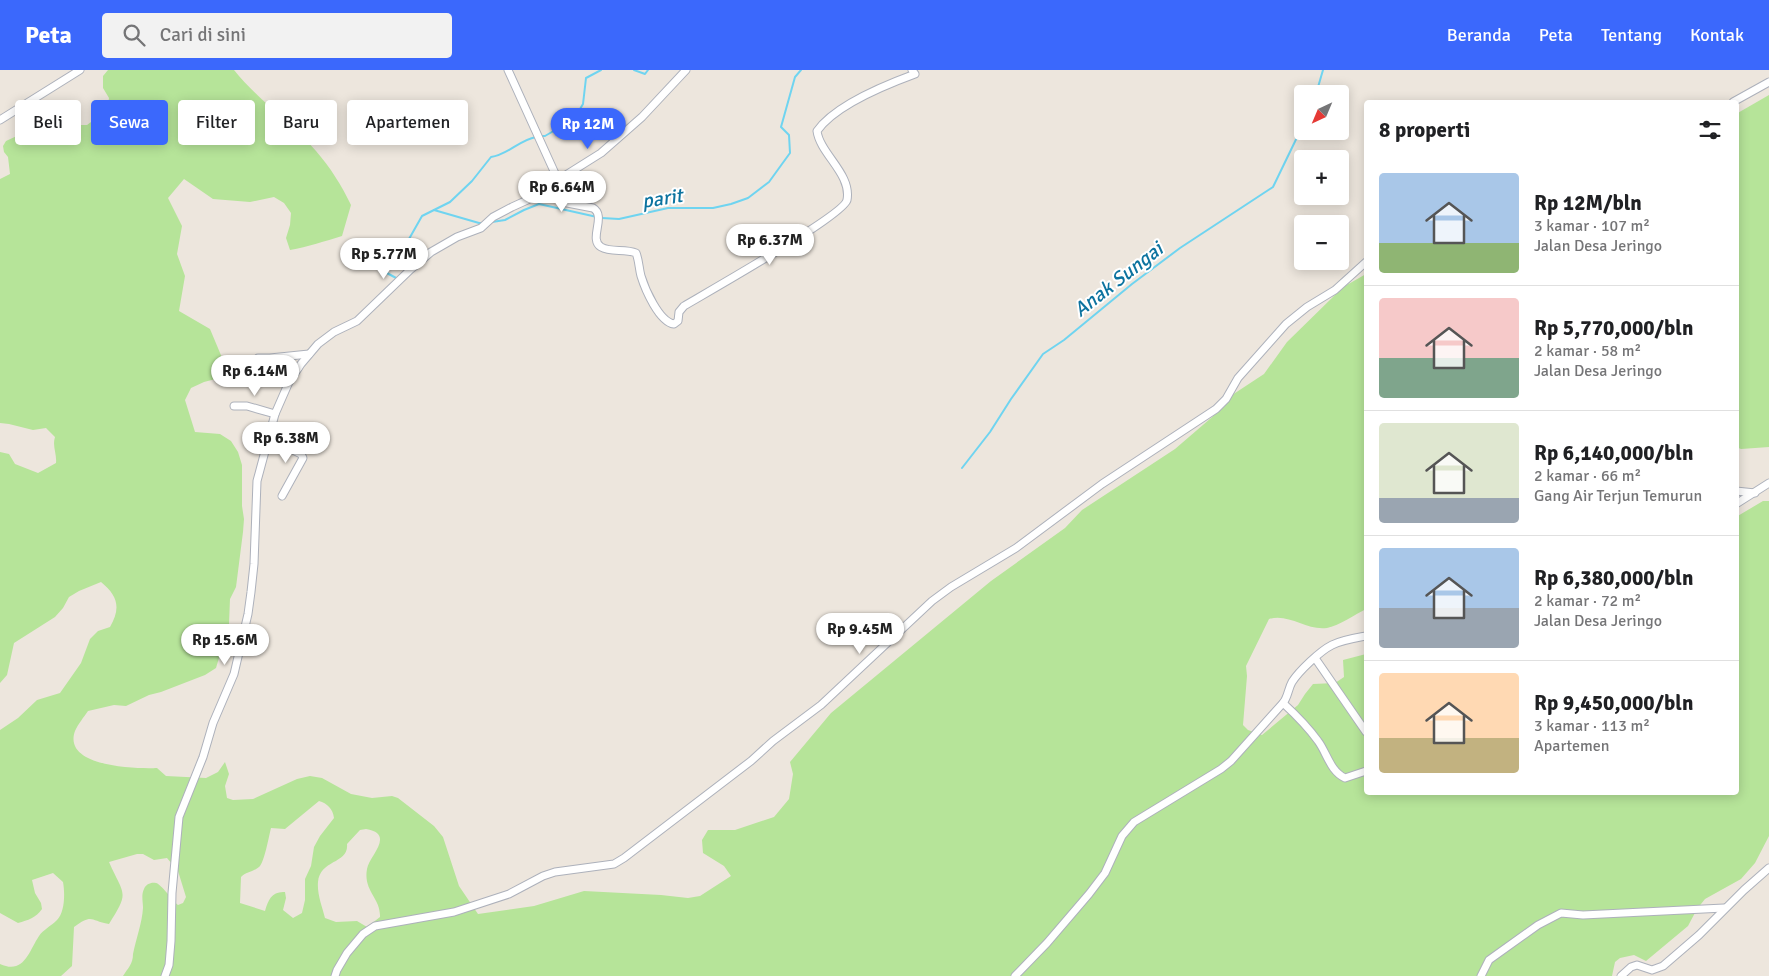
<!DOCTYPE html>
<html lang="id">
<meta charset="utf-8">
<style>
:root{--surface:#fff;--page:#f2f2f2;--text:#202124;--muted:#757577;--line:#e0e0e0;--accent:#3b68fc}
body{margin:0;font-family:Signika,sans-serif;background:var(--page);color:var(--text);height:100vh;display:flex;flex-direction:column;font-size:19px;white-space:nowrap}
*{box-sizing:border-box;margin:0}
p{font-size:16px;color:var(--muted)}
.icon{flex:none;width:28px;height:28px;fill:none;stroke:currentColor;stroke-width:2;stroke-linecap:round;stroke-linejoin:round}
.map{position:relative;flex:1;overflow:hidden}
.side{position:absolute;left:1364px;top:30px;width:375px;height:695px;display:flex;flex-direction:column;background:var(--surface);border-radius:5px;box-shadow:0 2px 12px #0003}
.side>*{flex:none}
.banner{position:absolute;left:15px;top:30px;width:475px;height:45px;display:flex;gap:10px}
.needle{width:32px;rotate:224deg}
.tools{position:absolute;left:1294px;top:15px;display:grid;gap:10px}
.tools a{display:grid;place-items:center;width:55px;height:55px;border-radius:5px;background:var(--surface);box-shadow:0 2px 12px #0003;font-size:25px}
.price{position:absolute;translate:-50% -42px;padding:0 11px;border-radius:18px;background:#fff;color:#222;font-size:16px;line-height:32px;filter:drop-shadow(0 1px 2px #0008)}
.price::after{content:'';position:absolute;left:50%;top:30px;width:15px;height:11px;margin-left:-8px;background:inherit;clip-path:polygon(0 0,100% 0,50% 100%)}
.price.current{background:var(--accent);color:#fff}
ul{padding:0;list-style:none}
li{display:flex;align-items:center;gap:15px;height:125px;padding:0 15px}
li+li{border-top:1px solid var(--line)}
li span{display:grid;place-items:center;flex:none;width:140px;height:100px;border-radius:5px;color:#555}
li>.icon{margin-inline-start:auto}
span .icon{width:60px;height:60px;fill:#fffc;stroke-width:1}
li b{font-size:21px}
h2{display:flex;justify-content:space-between;align-items:center;height:60px;padding:0 15px;font-size:21px}
.chip{padding:0 18px;border-radius:5px;background:var(--surface);box-shadow:0 2px 12px #0003;font-size:18px;line-height:45px}
.chip.current{background:var(--accent);color:#fff}
header{display:flex;align-items:center;gap:30px;box-sizing:border-box;height:70px;padding:0 25px;background:var(--accent);color:#fff}
header strong{font-size:24px}
nav{display:flex;gap:28px;margin-inline-start:auto;font-size:18px}
.search{width:350px;height:45px;background:var(--page);display:flex;align-items:center;gap:12px;box-sizing:border-box;padding:0 18px;border-radius:5px;color:var(--muted);font-size:19px}
.map>svg:first-child{display:block}
</style>
<header>
<strong>Peta</strong>
<div class="search"><svg class="icon" aria-label="search" viewBox="0 0 24 24"><circle cx="10" cy="10" r="6"/><path d="M15 15l6 6"/></svg>Cari di sini</div>
<nav><a>Beranda</a><a>Peta</a><a>Tentang</a><a>Kontak</a></nav>
</header>
<div class="map">
<svg width="1769" height="906" viewBox="0 0 1769 906">
<rect width="100%" height="100%" fill="#ede6dd"/>
<g fill="#b6e499" fill-rule="evenodd">
<path d="M108,0H234C258,30 291,52 316,81C330,97 342,116 351,135L342,166C325,171 308,177 290,180L286,168L290,155L291,143L284,133L274,127L250,132L213,129L184,109L168,128L182,156L177,184L185,206L179,241L210,259L223,290V307L204,312L191,318L185,330L195,362L220,364L231,371L238,382L242,395V436L244,449L243,462L236,517L230,529L229,554L216,598L205,605L161,622L149,625L126,636L114,635L88,641C84,647 78,654 75,661C62,697 137,699 157,698L166,706L206,708L218,702L225,692L229,704L225,716L227,728L233,730L253,729L297,709L310,706L322,708L351,724L372,728L392,726L398,728L434,756L443,767L459,816L478,844L534,836L584,821L661,825L688,828L700,826L731,806L724,796L703,783L702,770L708,760H735L774,747L789,729L793,704L790,692L831,643L991,511L1065,458L1082,440L1175,379L1225,336L1226,329L1264,304L1287,272L1336,224L1345,216L1366,204V539C1356,544 1338,556 1327,558C1307,561 1289,543 1269,549L1246,596L1247,606L1243,655L1248,660L1262,665L1298,635L1305,624L1313,614L1335,613L1344,607L1343,590L1366,584V722H1736V447L1763,431H1769V766L1755,793L1741,809L1705,829L1697,839L1688,856L1646,891L1634,885L1620,888L1615,892L1612,906H123C128,898 133,894 133,884C136,869 142,853 143,838C143,832 141,825 144,819C146,814 151,812 156,813C161,814 172,830 178,835L183,833L186,827L178,801L167,788L154,790L143,784H137L109,792C124,826 130,821 109,854C90,851 93,843 74,857L72,896L61,906H0V894C24,905 29,881 39,866C43,860 51,856 57,850C65,842 65,823 63,812L53,803L32,810L35,823L41,833L42,839C36,848 28,850 18,853L0,843V660L18,648L37,630L60,623L81,593L90,569L98,561L110,557C121,538 118,526 101,512L79,521L69,527L63,538L55,547L14,573L7,605L0,613V382L9,384L15,394L38,403L56,393C57,384 52,376 55,367L46,358L33,360L9,354L0,353V109L10,104L8,87L4,82L3,76L6,71L36,57L51,45L70,49L75,54L81,55H87L107,40L109,28L103,18V6ZM319,731C327,733 333,739 334,748L320,766L314,777L311,796L305,809V830L302,843L293,848L283,840L286,828L285,822C272,821 268,830 265,841L240,833L241,807C246,802 253,802 259,797C264,794 269,766 271,758L285,759ZM366,759C396,764 369,786 367,799C363,821 381,828 380,847L367,857L357,851L336,852L325,848C322,836 317,824 318,812C320,789 349,794 347,774L360,760Z"/>
<path d="M1769,25V377L1741,379L1736,377V44Z"/>
</g>
<g fill="none" stroke-linecap="round" stroke-linejoin="round">
<g stroke="#6fd4f0" stroke-width="2">
<path d="M634,0L645,4L648,0"/>
<path d="M1316,24L1323,0"/>
<path d="M541,66H545L574,49L583,34L586,8L601,0"/>
<path d="M434,140L479,153H482"/>
<path d="M602,148L619,149L668,138H713L731,134L748,128L769,112L782,94L790,83L789,65L781,57L795,7L801,0"/>
<path d="M492,152L505,150L524,140L539,134L597,147"/>
<path d="M398,209L385,202L386,189L409,169L422,146L450,132L472,111L491,87C508,85 519,70 536,67"/>
<path d="M962,398L990,362L1011,329L1043,284L1064,270L1132,214L1180,178L1273,117L1302,57"/>
</g>
<defs>
<g id="minor">
<path d="M508,0L558,110"/>
<path d="M1733,32L1769,12"/>
<path d="M0,50L80,0"/>
<path d="M548,120L562,132L593,138C607,146 588,169 601,177C611,183 625,178 636,183C639,190 639,199 641,206C645,219 659,252 674,254L678,251L679,242L684,236C706,223 844,145 847,130C852,104 820,84 817,61C835,35 885,15 915,4L912,0"/>
<path d="M258,288H270L309,284"/>
<path d="M242,293L246,298L250,300L298,298"/>
<path d="M234,336H247L275,344"/>
<path d="M269,368L301,384L303,388L282,426"/>
<path d="M1736,421L1755,423"/>
<path d="M1736,434L1769,413"/>
<path d="M1315,588L1366,662"/>
<path d="M1283,633C1296,645 1308,657 1318,671C1327,683 1330,701 1345,708L1366,701"/>
<path d="M165,906L169,895L171,871L172,823L179,747L203,687L213,653L234,604L248,544L251,522L254,494L257,411L275,344L289,312L301,294L318,274L334,262L357,251L411,199L431,182L457,167L481,158L493,147L512,137L545,122L558,110L601,83L642,47L686,0"/>
<path d="M335,906L337,900L347,883L363,864L375,856L454,842L509,824L543,806L555,802L614,794L624,788L751,691L773,671L821,635L932,531L951,517L1016,478L1102,414L1216,339L1226,329L1238,308L1286,254L1307,237L1335,220L1366,192"/>
<path d="M1015,906L1047,873L1089,824L1105,803L1122,766L1134,752L1221,699L1231,691L1283,633C1288,627 1288,619 1292,612C1299,601 1320,581 1332,575C1342,570 1355,568 1366,566"/>
<path d="M1481,906L1489,890L1538,855L1561,843L1583,845L1724,838"/>
<path d="M1621,906L1631,897L1637,895L1652,900L1663,896L1699,865L1744,820L1769,798"/>
</g>
</defs>
<use href="#minor" stroke="#adb1bb" stroke-width="9"/>
<use href="#minor" stroke="#fff" stroke-width="7"/>
</g>
<g text-anchor="middle" stroke-width="4" stroke-linejoin="round" paint-order="stroke">
<g font-size="20" font-style="italic" fill="#0c739f" stroke="#fff">
<text transform="translate(662 128) rotate(-9)" y="7">parit</text>
<text transform="translate(1118 209) rotate(-38)" y="7">Anak Sungai</text>
</g>
</g>
</svg>
<div class="tools">
<a><svg class="needle" viewBox="-14 -14 28 28"><path d="M0-13l5 13h-10z" fill="#e53935"/><path d="M0 13l5-13h-10z" fill="#757577"/></svg></a>
<a>+</a>
<a>−</a>
</div>
<b class="price current" style="left:588px;top:80px">Rp 12M</b>
<b class="price" style="left:562px;top:143px">Rp 6.64M</b>
<b class="price" style="left:770px;top:196px">Rp 6.37M</b>
<b class="price" style="left:384px;top:210px">Rp 5.77M</b>
<b class="price" style="left:255px;top:327px">Rp 6.14M</b>
<b class="price" style="left:286px;top:394px">Rp 6.38M</b>
<b class="price" style="left:860px;top:585px">Rp 9.45M</b>
<b class="price" style="left:225px;top:596px">Rp 15.6M</b>
<div class="banner">
<a class="chip">Beli</a>
<a class="chip current">Sewa</a>
<a class="chip">Filter</a>
<a class="chip">Baru</a>
<a class="chip">Apartemen</a>
</div>
<section class="side">
<h2>8 properti<svg class="icon" aria-label="filters" viewBox="0 0 24 24"><path d="M4 7h16M4 17h16"/><circle cx="9" cy="7" r="2"/><circle cx="15" cy="17" r="2"/></svg></h2>
<ul>
<li><span style="background:linear-gradient(#a9c7e8 70%,#8fb573 0)"><svg class="icon" aria-label="home" viewBox="0 0 24 24"><path d="M3 11l9-7 9 7M6 9v11h12V9"/></svg></span><div><b>Rp 12M/bln</b><p>3 kamar · 107 m²</p><p>Jalan Desa Jeringo</p></div></li>
<li><span style="background:linear-gradient(#f6c9c9 60%,#7fa58c 0)"><svg class="icon" aria-label="home" viewBox="0 0 24 24"><path d="M3 11l9-7 9 7M6 9v11h12V9"/></svg></span><div><b>Rp 5,770,000/bln</b><p>2 kamar · 58 m²</p><p>Jalan Desa Jeringo</p></div></li>
<li><span style="background:linear-gradient(#dfe7d0 75%,#9aa5b1 0)"><svg class="icon" aria-label="home" viewBox="0 0 24 24"><path d="M3 11l9-7 9 7M6 9v11h12V9"/></svg></span><div><b>Rp 6,140,000/bln</b><p>2 kamar · 66 m²</p><p>Gang Air Terjun Temurun</p></div></li>
<li><span style="background:linear-gradient(#a9c7e8 60%,#9aa5b1 0)"><svg class="icon" aria-label="home" viewBox="0 0 24 24"><path d="M3 11l9-7 9 7M6 9v11h12V9"/></svg></span><div><b>Rp 6,380,000/bln</b><p>2 kamar · 72 m²</p><p>Jalan Desa Jeringo</p></div></li>
<li><span style="background:linear-gradient(#ffd9b3 65%,#c2b280 0)"><svg class="icon" aria-label="home" viewBox="0 0 24 24"><path d="M3 11l9-7 9 7M6 9v11h12V9"/></svg></span><div><b>Rp 9,450,000/bln</b><p>3 kamar · 113 m²</p><p>Apartemen</p></div></li>
</ul>
</section>
</div>
